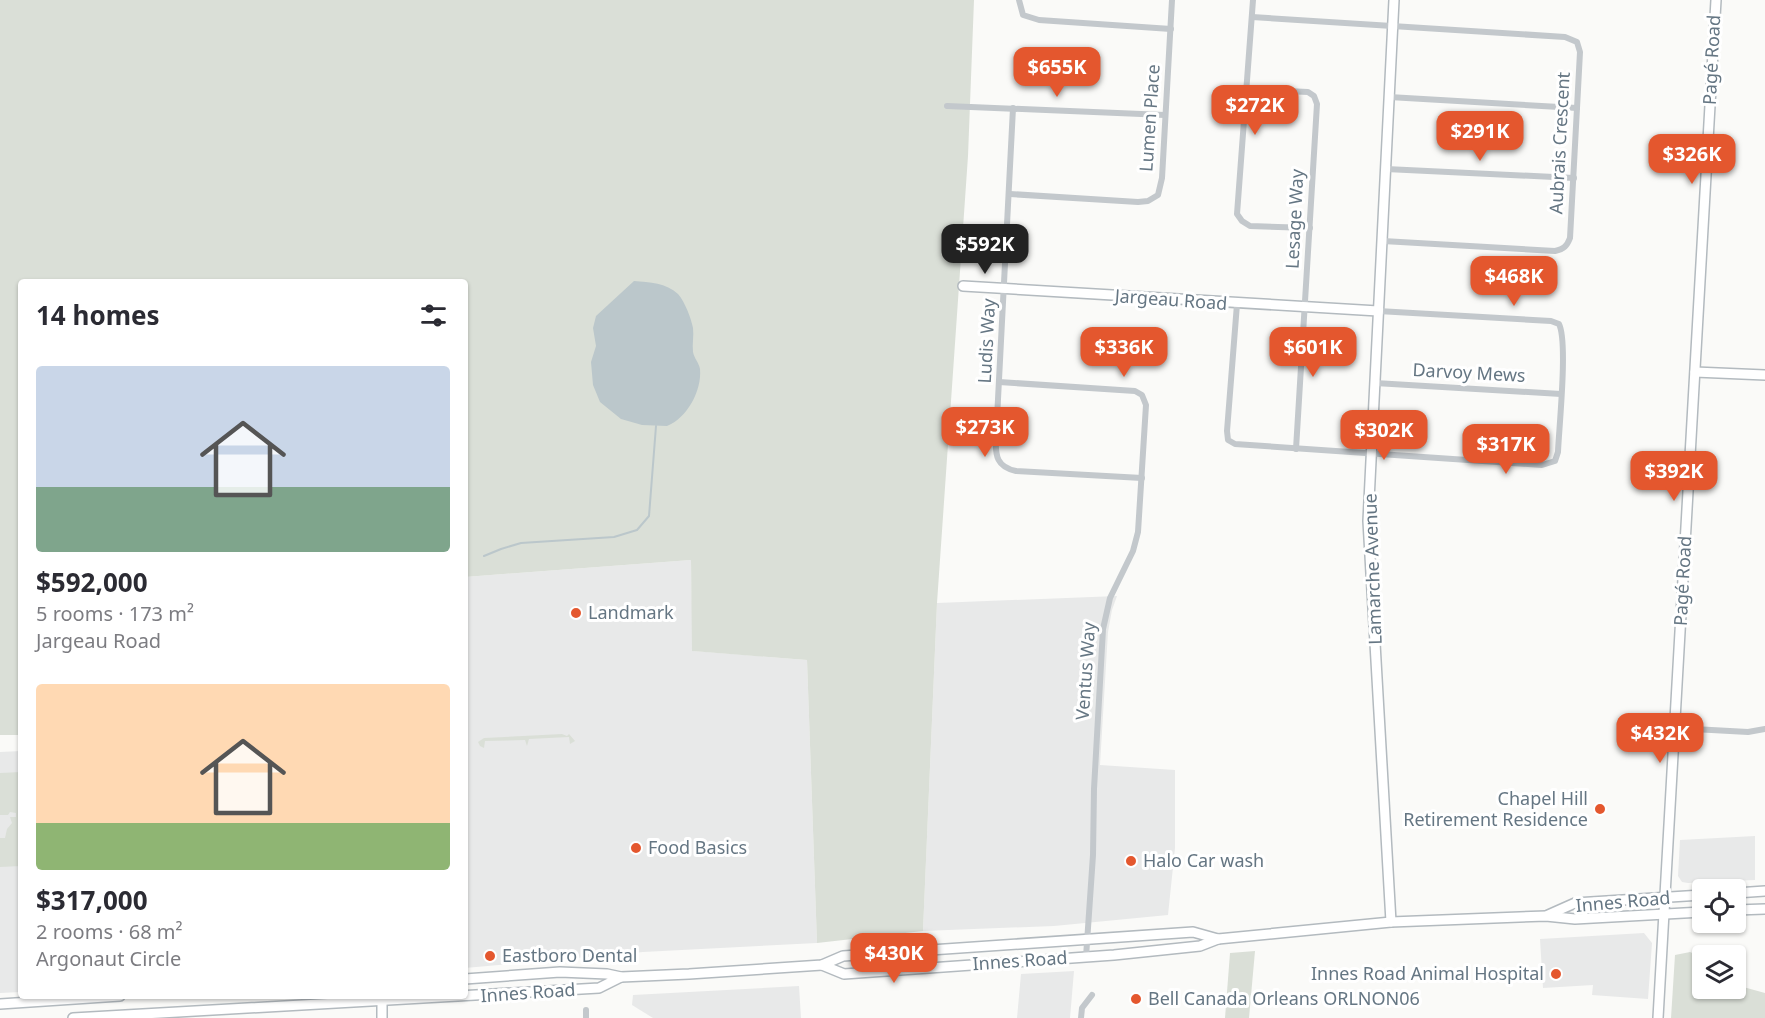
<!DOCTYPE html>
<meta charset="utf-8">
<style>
:root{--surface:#fff;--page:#f7f7f7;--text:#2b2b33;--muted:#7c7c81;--accent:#e4572e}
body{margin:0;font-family:"Noto Sans",sans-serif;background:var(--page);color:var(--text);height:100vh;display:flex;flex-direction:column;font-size:22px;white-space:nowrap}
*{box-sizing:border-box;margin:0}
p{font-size:20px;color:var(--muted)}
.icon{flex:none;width:33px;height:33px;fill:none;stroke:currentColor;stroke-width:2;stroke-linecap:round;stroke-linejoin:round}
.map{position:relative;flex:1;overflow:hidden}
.sheet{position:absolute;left:18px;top:279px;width:450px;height:720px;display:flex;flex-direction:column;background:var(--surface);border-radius:6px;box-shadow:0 2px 4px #0004}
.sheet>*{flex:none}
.buttons{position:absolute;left:1692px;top:879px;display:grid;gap:12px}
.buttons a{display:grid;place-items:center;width:54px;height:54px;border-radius:6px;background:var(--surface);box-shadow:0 2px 4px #0004;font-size:30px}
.price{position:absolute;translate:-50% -51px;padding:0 14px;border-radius:12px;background:var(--accent);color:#fff;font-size:20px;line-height:39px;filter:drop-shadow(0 2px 3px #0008)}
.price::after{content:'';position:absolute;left:50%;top:36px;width:18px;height:14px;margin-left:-9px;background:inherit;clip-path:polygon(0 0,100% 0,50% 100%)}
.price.selected{background:#222;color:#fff}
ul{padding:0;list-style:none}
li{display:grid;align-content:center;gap:12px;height:318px;padding:0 18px}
li span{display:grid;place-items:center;height:186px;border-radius:6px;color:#555}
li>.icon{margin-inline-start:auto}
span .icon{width:108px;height:108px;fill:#fffc;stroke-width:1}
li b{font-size:26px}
h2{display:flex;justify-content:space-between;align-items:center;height:72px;padding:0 18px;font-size:26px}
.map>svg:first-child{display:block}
</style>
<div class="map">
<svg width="1765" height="1018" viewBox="0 0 1765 1018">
<rect width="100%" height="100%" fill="#fafaf8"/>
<g fill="#e8e9e9">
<path d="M691,560L693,651L807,660L817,943L643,952L465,968V577Z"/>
<path d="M1117,596L1112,610L1108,632L1100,765L1175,770V848L1168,915L1054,926L923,931L937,603Z"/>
<path d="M21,751V992L0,993V752Z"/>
<path d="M1755,836V880L1688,883L1682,882L1678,876L1680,840Z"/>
<path d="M1644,933L1652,943L1648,999L1592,995L1593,985L1543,988L1540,939Z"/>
<path d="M1074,971L1070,1018H1017L1021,974Z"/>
<path d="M799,986L801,1018H653L632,1005L633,995Z"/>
</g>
<g fill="#dadfd7">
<path d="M0,0H974L968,156L937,603L923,931L817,943L807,660L692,651L691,560L465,577V282H21V735H0Z"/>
<path d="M562,734L567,736L569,734L575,741L570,744L569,737L529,739L527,746L525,740L485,741L484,748L480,746L478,742L484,738Z"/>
<path d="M21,772V866L0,867V838H5L7,829L12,823L10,817H16V813L10,812L8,815H0V773Z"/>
<path d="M1255,951L1249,1018H1225L1230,953Z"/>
<path d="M1690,952L1702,957V988H1736V985L1765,993V1018H1671L1675,955Z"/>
</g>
<path fill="#bbc7cb" d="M634,281C650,282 666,283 678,294C685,302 691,318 693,328C694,336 692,344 693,352C694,358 699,363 700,369C702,391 687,418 667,426L642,425L621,419L600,402L593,385L591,362L596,346L593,328L596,316Z"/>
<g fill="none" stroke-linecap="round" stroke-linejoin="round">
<path stroke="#bbc7cb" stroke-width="2" d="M484,556L501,549L521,543L614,537L637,530L649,516L656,426"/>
<defs>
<g id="secondary">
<path d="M963,286L1378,311"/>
<path d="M1695,372L1765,375"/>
<path d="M1736,893L1765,891"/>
<path d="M1736,910L1765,909"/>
<path d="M1548,915L1575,903L1702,895"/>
<path d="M1391,922L1368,521L1394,0"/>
<path d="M822,965L844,974L1114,955L1200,946L1218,939L1391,922L1546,916L1575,919L1702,912"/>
<path d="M465,979L560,972L607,974L621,977L689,974L822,965L843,956L1193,932L1218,939"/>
<path d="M382,996V1018"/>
<path d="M0,1004L120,996"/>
<path d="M73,1018L599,988L621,977"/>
<path d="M1658,1018L1716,0"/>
</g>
</defs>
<use href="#secondary" stroke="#b3babf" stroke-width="12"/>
<g stroke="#c3c8cc" stroke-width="6">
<path d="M1019,0L1023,15L1039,20L1171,29"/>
<path d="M1253,0L1237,214L1242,221L1250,226L1310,228"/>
<path d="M1252,17L1565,37L1577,42L1580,52L1570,238C1567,246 1564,249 1555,251L1383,241"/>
<path d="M1246,89L1308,92L1314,96L1317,104L1296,449"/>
<path d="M1389,97L1577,108"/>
<path d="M947,106L1165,115"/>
<path d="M1013,108L996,438C995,456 997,467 1016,471L1142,478"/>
<path d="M1386,169L1574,178"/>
<path d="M1010,194L1138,202L1148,201L1158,195L1162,178L1172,0"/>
<path d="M1237,304L1227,431L1228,440L1235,444L1542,465L1555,461L1558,452C1559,427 1568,342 1559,324L1551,321L1378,311"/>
<path d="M999,382L1135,391L1142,395L1146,405L1138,532L1133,551L1110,598L1103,629L1094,789L1093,855L1086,957"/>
<path d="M1375,383L1561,394"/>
<path d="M1675,728L1748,732L1765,729"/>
<path d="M586,1018V1010"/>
<path d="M1081,1018L1082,1008L1092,995"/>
</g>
<use href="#secondary" stroke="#fff" stroke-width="9"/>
</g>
<g fill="#e4572e" stroke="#fff" stroke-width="2">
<circle cx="576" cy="613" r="6"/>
<circle cx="1600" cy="809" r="6"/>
<circle cx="636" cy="848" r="6"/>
<circle cx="1131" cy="861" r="6"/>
<circle cx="490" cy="956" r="6"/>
<circle cx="1556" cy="974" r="6"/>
<circle cx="1136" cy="999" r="6"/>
</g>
<g text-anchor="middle" stroke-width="6" stroke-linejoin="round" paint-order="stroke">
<g font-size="18" fill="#657683" stroke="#fff">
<text transform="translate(1712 60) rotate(-87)" y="6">Pagé Road</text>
<text transform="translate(1150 118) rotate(-86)" y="6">Lumen Place</text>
<text transform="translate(1560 143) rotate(-87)" y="6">Aubrais Crescent</text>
<text transform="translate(1295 219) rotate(-87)" y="6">Lesage Way</text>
<text transform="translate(1171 300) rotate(4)" y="6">Jargeau Road</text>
<text transform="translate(987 341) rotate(-87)" y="6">Ludis Way</text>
<text transform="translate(1469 373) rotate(3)" y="6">Darvoy Mews</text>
<text transform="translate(1373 569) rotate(-92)" y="6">Lamarche Avenue</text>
<text transform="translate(1683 581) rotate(-87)" y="6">Pagé Road</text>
<text transform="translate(1086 671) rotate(-86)" y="6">Ventus Way</text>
<text transform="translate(1623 902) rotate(-5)" y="6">Innes Road</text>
<text transform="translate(1020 961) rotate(-4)" y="6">Innes Road</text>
<text transform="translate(528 993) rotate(-4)" y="6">Innes Road</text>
</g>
<g font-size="18" fill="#657683" stroke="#fff" text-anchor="start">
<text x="588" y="619">Landmark</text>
<text x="1588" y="805" text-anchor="end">Chapel Hill<tspan x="1588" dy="21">Retirement Residence</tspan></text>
<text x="648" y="854">Food Basics</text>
<text x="1143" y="867">Halo Car wash</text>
<text x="502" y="962">Eastboro Dental</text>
<text x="1544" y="980" text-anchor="end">Innes Road Animal Hospital</text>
<text x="1148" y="1005">Bell Canada Orleans ORLNON06</text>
</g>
</g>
</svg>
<div class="buttons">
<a><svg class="icon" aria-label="locate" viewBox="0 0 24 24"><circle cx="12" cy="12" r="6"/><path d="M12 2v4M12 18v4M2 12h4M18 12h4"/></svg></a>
<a><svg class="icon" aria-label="layers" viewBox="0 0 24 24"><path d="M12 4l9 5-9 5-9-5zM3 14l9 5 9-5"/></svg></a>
</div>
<b class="price" style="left:1057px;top:98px">$655K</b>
<b class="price" style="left:1255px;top:136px">$272K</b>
<b class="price" style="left:1480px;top:162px">$291K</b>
<b class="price" style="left:1692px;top:185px">$326K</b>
<b class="price selected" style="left:985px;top:275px">$592K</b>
<b class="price" style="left:1514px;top:307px">$468K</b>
<b class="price" style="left:1124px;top:378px">$336K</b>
<b class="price" style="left:1313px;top:378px">$601K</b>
<b class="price" style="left:985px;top:458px">$273K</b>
<b class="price" style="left:1384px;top:461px">$302K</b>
<b class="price" style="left:1506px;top:475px">$317K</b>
<b class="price" style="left:1674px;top:502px">$392K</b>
<b class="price" style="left:1660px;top:764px">$432K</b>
<b class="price" style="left:894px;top:984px">$430K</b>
<section class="sheet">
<h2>14 homes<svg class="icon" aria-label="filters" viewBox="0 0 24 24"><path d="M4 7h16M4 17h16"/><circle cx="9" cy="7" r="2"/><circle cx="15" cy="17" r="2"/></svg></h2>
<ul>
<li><span style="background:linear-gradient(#c9d6e8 65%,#7fa58c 0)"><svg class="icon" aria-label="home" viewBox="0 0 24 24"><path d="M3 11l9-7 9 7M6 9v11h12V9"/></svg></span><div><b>$592,000</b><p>5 rooms · 173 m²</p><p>Jargeau Road</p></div></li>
<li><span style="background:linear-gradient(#ffd9b3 75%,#8fb573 0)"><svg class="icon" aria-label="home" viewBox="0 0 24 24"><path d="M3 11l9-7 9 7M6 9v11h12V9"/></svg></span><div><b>$317,000</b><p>2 rooms · 68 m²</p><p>Argonaut Circle</p></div></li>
</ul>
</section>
</div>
